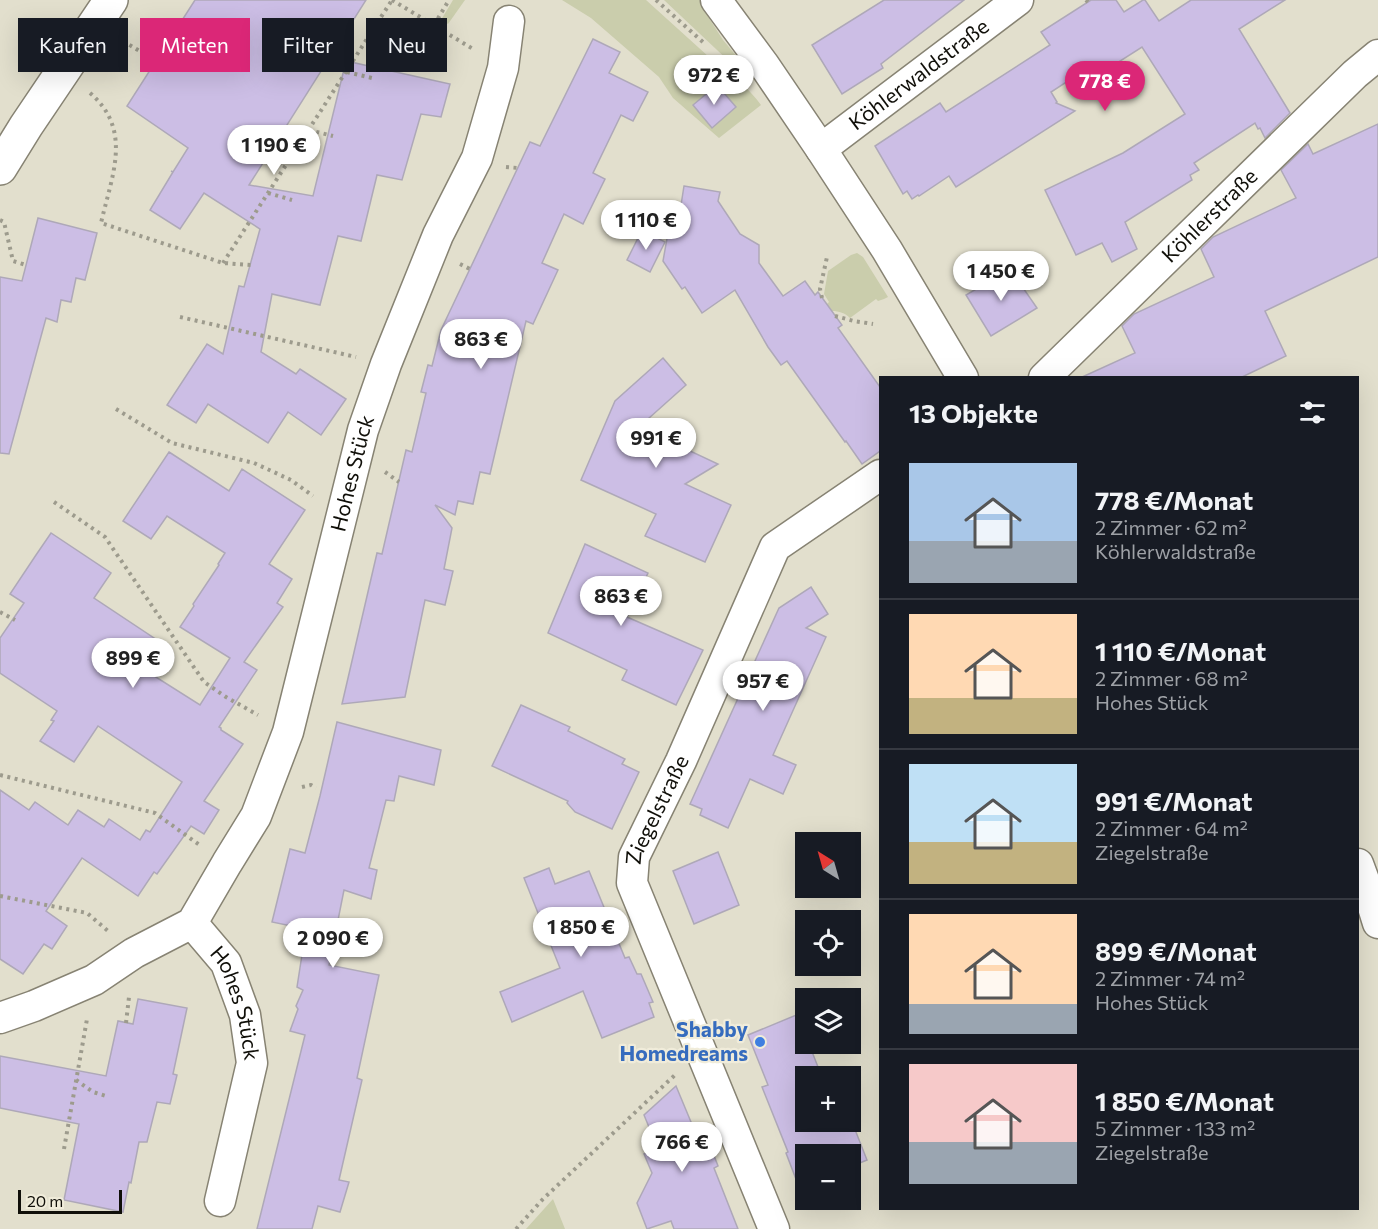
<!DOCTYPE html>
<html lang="de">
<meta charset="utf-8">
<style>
:root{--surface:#171b24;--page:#242831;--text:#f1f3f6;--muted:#9ea1a6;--line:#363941;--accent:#db2777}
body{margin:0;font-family:Commissioner,sans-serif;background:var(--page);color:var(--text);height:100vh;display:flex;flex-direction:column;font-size:22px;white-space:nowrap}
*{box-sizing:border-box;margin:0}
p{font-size:20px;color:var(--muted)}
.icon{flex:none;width:33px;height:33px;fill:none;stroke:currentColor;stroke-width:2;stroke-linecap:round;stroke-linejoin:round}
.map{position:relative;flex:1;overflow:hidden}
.sheet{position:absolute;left:879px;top:376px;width:480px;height:834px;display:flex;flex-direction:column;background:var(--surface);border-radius:0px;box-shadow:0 6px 24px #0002}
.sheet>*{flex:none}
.banner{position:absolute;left:18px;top:18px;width:570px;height:54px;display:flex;gap:12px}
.needle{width:39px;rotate:323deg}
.controls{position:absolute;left:795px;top:832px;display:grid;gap:12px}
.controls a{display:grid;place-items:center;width:66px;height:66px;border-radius:0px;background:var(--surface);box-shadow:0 6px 24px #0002;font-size:30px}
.scale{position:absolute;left:18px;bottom:15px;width:104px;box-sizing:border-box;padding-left:6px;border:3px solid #100f09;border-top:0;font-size:16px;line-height:21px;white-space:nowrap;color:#100f09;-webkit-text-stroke:4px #f0ecda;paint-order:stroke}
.price{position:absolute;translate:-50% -51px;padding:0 14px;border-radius:21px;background:#fff;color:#222;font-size:20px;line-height:39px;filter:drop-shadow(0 2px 3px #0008)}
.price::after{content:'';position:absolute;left:50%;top:36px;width:18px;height:14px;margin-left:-9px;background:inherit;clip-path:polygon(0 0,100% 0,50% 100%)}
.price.selected{background:var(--accent);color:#fff}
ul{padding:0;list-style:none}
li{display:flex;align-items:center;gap:18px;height:150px;padding:0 30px}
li+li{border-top:2px solid var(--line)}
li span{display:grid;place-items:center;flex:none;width:168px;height:120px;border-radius:0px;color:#555}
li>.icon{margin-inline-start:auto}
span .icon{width:72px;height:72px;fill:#fffc;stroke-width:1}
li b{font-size:26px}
h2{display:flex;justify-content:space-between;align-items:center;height:72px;padding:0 30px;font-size:26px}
.chip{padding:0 21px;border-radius:0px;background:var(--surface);box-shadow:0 6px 24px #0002;font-size:21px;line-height:54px}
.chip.selected{background:var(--accent);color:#fff}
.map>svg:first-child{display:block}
</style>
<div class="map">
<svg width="1378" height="1229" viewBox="0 0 1378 1229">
<rect width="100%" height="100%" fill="#e2dfcd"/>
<g fill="#cacdac">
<path d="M453,0H465L448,24L441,20Z"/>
<path d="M562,0H646L709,57L706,61L716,73L722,68C737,79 750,90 761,105L719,138L673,98L659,77L591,18Z"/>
<path d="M664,0H704L706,2L705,12L723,40L744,65L741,68L734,66Z"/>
<path d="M857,253L863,257L888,297L884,299L878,301L876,299L850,318C845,313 839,311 832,311L827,304L829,302L824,294L828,271L851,255Z"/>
<path d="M553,1199L565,1229H526Z"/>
</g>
<g fill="#ccbee5" stroke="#aea8b8" stroke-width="1.5">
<path d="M195,0H366L249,185L313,196L346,61L450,84L441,117L421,114L402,180L377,175L361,241L338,236L320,305L272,294L261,352L296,374L300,369L346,399L321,435L288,412L268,443L208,404L196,423L167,405L207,344L223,354L239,286L244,287L260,229L204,193L180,229L150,210L173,172L171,171L173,172L188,148L127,106Z"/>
<path d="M884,0H964L881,64L883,68L842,94L812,45Z"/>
<path d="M1091,0H1116L1124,12L1143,0H1145L1159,21L1191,0H1285L1239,29L1290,113L1265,138L1260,128L1258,129L1255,123L1194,163L1199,170L1190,175L1192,180L1125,222L1137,249L1112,262L1102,243L1076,255L1045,190L1123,153L1185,114L1142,47L1103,72L1097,62L1051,92L1057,102L1056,103L1075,111L956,187L949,176L919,196L918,195L912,199L907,191L903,194L875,146L940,103L946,112L1050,45L1041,32Z"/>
<path d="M593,39L620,52L609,73L648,92L633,121L621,115L593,173L605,179L583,224L564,214L542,263L558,270L533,324L526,321L490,474L480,472L473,504L458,501L455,515L435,505L452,528L444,569L453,571L445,605L425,600L405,697L342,704L377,553L382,554L406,450L412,452L426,393L421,392L428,365L432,366L441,330L530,142L540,146Z"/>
<path d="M717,85L736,107L712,128L693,105Z"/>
<path d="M1378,124V257L1265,311L1286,356L1240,378H1080L1135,353L1122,326L1134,314L1214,277L1201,249L1213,237L1296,198L1281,170L1308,144L1313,154Z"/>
<path d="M684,186L720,192L718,201L740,234L759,245V263L783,296L805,281L815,295L818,292L842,325L838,328L880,387V451L862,464L846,441L845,442L787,361L781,365L768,347L735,290L702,313L685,287L682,289L663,261L673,205H681Z"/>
<path d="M38,218L97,233L85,280L76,278L71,302L61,300L57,322L46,318L9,454L0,453V277L22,281Z"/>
<path d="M642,230L665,242L650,272L627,260Z"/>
<path d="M1010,269L1037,308L991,336L966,295Z"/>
<path d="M663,358L686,385L639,427L718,464L685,484L731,505L705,562L645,536L656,514L581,480L615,401Z"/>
<path d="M169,452L229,491L242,469L305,510L269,564L292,579L277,603L283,607L244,662L257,670L219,727L221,728V730L243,744L204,801L219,810L204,834L191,826L157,874L154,872L138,896L82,858L46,911L67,926L52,949L44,944L23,974L0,959V790L29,810L35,802L68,825L78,810L104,827L109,819L140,840L146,830L150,832L182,782L98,726L74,762L40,741L54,721L51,720L57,711L0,673V638L24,603L10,594L36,555L51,533L111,573L94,598L169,648L151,674L200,705L230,658L180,627L194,606L193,604L219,565L218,564L225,553L167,516L151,539L123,521Z"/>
<path d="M585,544L648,573L627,617L703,650L676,705L622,680L627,670L548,633Z"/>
<path d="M811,587L828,614L806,628L826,637L773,755L796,765L783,794L750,779L728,828L700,815L702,809L690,804L779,608Z"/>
<path d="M521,705L570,727L568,731L625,759L622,764L639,772L612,829L575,812L567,803L568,801L492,766Z"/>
<path d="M337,722L441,750L434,785L399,776L394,801L386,800L369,868L377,870L371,899L344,890L329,965L379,975L357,1078L362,1080L339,1180L349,1182L340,1212L318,1206L312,1229H257L305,1035L290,1031L298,1009L296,1006L303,990L297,987L306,929L272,922L290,849L305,853L320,796Z"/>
<path d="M718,852L739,905L694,924L673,871Z"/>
<path d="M549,868L555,884L589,871L625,958L629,957L637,974H641L653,1002L649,1003L654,1017L602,1038L583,991L512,1022L500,992L560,968L524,878Z"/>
<path d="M138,999L187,1008L173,1074L177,1075L170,1104L157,1102L147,1142H139L131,1183L129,1182L123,1212L64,1200L79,1124L0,1108V1056L106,1076L118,1021L133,1024Z"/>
<path d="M806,1011V1044H809L818,1067L806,1071V1122H852L867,1160L850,1167V1155H806V1192L804,1193L801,1187H799L786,1153L788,1152L762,1087L768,1085L748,1035Z"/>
<path d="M676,1086L696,1134L704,1130L718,1166L714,1168L738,1229H674L671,1221L647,1229L637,1203L652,1173L644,1154L658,1149L644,1115Z"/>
</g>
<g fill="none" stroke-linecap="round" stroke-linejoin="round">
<defs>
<g id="street">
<path d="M716,0L764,65L821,149L887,250L963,378"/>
<path id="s1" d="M821,149L1018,0"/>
<path id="s2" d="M1044,378L1355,74L1378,55"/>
<path d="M1358,864L1368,891L1378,923"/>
<path id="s3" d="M192,923L226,963L245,1015L252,1063L220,1201"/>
<path id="s4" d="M0,1018L34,1006L94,980L134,953L192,923L227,863L256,816L288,732L363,430L386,364L438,235L477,158L503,68L509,21"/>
<path id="s5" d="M774,1229L632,883L634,857L681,761L775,547L880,475"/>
</g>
<path id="secondary" d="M0,168L26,126L111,0"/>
</defs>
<use href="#street" stroke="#878373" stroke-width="33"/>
<use href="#secondary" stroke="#878373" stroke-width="36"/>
<g stroke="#9d9b8d" stroke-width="4" stroke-dasharray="3 4.5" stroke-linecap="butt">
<path d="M392,0L473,49"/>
<path d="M656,0L705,44"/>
<path d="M1086,0L1088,2"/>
<path d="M434,25L449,0"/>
<path d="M123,41L156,61"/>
<path d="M347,72L372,78"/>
<path d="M90,93C133,130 112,175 101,223L223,263L251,265"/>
<path d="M309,130L333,136"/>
<path d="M506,167L518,168"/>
<path d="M268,193L292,200"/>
<path d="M0,220L4,222L13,261L26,265"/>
<path d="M223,263L392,0"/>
<path d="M460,264L470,269"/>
<path d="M822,298L820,289L827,257"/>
<path d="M835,316L854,321L873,324"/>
<path d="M180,317L356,357"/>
<path d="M116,409L172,443L254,463L291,480L313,496"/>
<path d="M385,472L399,482"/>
<path d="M54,502L105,537L204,682L226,697L258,715"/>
<path d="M0,612L15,620"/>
<path d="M0,775L155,813L201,846"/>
<path d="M302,787L311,785L316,788"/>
<path d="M0,896L87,913L108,931"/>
<path d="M126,1023L129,997"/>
<path d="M76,1080L93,1092L106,1096"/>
<path d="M64,1149L87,1019"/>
<path d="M516,1229L543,1199L676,1074"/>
</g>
<use href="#street" stroke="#fff" stroke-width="30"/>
<use href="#secondary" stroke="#fff" stroke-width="33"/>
</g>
<circle fill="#3f7fe0" stroke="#f0ecda" stroke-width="2" cx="760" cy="1042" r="6"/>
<g text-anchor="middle" stroke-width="4.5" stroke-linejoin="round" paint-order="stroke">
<g font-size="21" fill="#100f09" stroke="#f0ecda">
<text dy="7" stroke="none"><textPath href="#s1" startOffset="123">Köhlerwaldstraße</textPath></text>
<text dy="7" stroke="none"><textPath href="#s2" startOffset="232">Köhlerstraße</textPath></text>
<text dy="7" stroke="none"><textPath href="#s4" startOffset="696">Hohes Stück</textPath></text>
<text dy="7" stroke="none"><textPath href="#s5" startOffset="452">Ziegelstraße</textPath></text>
<text dy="7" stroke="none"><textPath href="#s3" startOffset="94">Hohes Stück</textPath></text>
</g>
<g font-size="21" font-weight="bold" fill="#366cbe" stroke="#f0ecda" text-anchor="end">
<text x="748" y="1037">Shabby<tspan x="748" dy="24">Homedreams</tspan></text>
</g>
</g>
</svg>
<div class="controls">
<a><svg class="needle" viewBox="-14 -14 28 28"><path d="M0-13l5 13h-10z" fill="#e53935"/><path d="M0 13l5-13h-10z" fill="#9ea1a6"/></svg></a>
<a><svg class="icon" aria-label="locate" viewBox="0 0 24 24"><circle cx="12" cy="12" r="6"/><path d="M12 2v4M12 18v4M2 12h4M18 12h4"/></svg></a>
<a><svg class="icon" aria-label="layers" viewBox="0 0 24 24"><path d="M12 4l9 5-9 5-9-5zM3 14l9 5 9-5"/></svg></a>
<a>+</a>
<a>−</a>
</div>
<div class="scale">20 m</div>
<b class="price" style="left:714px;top:106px">972 €</b>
<b class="price selected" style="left:1105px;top:112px">778 €</b>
<b class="price" style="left:274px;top:176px">1 190 €</b>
<b class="price" style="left:646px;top:251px">1 110 €</b>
<b class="price" style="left:1001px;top:302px">1 450 €</b>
<b class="price" style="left:481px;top:370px">863 €</b>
<b class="price" style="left:656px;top:469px">991 €</b>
<b class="price" style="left:621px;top:627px">863 €</b>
<b class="price" style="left:133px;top:689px">899 €</b>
<b class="price" style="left:763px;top:712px">957 €</b>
<b class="price" style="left:581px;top:958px">1 850 €</b>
<b class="price" style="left:333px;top:969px">2 090 €</b>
<b class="price" style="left:682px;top:1173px">766 €</b>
<div class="banner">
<a class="chip">Kaufen</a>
<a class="chip selected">Mieten</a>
<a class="chip">Filter</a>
<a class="chip">Neu</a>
</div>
<section class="sheet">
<h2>13 Objekte<svg class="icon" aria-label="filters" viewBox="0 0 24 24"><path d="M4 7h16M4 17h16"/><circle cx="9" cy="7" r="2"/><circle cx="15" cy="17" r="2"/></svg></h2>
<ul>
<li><span style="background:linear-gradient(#a9c7e8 65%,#9aa5b1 0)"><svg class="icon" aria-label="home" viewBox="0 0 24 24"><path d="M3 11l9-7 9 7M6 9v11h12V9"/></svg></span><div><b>778 €/Monat</b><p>2 Zimmer · 62 m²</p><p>Köhlerwaldstraße</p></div></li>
<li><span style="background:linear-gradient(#ffd9b3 70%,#c2b280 0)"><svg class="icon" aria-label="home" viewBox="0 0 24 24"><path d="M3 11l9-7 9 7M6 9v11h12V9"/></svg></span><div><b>1 110 €/Monat</b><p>2 Zimmer · 68 m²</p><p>Hohes Stück</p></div></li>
<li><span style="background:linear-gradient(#bfe0f5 65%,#c2b280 0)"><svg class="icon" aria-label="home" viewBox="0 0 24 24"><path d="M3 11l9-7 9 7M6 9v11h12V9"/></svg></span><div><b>991 €/Monat</b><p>2 Zimmer · 64 m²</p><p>Ziegelstraße</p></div></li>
<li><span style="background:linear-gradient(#ffd9b3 75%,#9aa5b1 0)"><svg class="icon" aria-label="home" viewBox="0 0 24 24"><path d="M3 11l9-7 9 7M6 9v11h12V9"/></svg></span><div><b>899 €/Monat</b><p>2 Zimmer · 74 m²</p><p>Hohes Stück</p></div></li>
<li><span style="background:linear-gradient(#f6c9c9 65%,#9aa5b1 0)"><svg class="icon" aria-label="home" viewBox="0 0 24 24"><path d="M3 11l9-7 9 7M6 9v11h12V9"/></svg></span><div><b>1 850 €/Monat</b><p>5 Zimmer · 133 m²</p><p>Ziegelstraße</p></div></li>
</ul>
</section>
</div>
